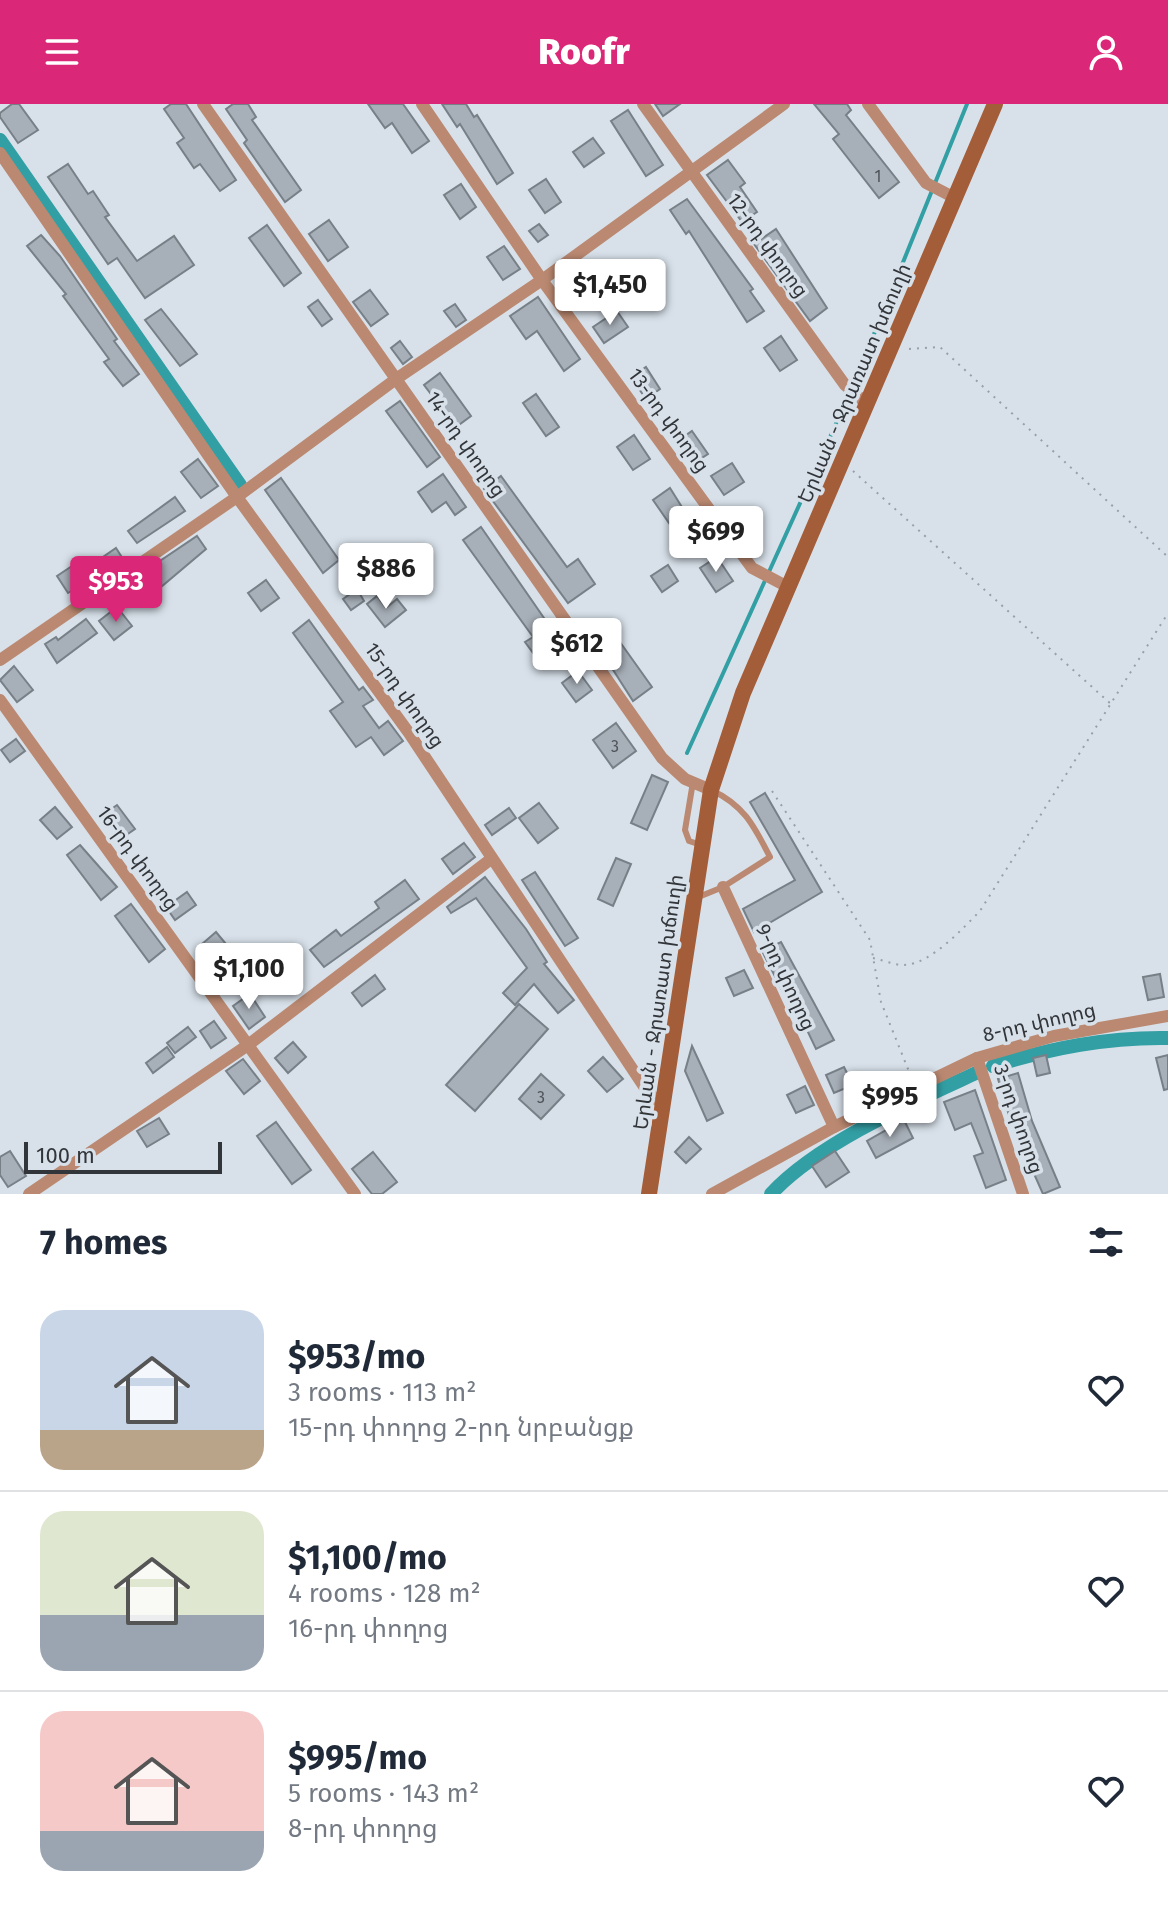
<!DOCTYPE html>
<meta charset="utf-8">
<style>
:root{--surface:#fff;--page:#f6f6f7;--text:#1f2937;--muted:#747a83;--line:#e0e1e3;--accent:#db2777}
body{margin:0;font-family:"Fira Sans","Noto Sans Armenian",sans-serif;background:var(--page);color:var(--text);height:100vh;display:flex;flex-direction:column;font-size:30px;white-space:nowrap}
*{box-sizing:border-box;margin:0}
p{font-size:26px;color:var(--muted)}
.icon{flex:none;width:44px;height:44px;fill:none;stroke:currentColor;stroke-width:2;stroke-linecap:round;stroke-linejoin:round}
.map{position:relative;height:1090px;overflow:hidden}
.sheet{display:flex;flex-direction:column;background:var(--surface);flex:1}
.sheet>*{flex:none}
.scale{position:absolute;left:24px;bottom:20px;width:198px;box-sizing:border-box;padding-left:8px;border:4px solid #323539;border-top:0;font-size:22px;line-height:28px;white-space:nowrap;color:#323539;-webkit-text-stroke:6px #d8e1ea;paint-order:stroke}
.price{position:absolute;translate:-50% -68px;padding:0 18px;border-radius:8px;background:#fff;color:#222;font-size:26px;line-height:52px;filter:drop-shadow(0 2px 4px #0008)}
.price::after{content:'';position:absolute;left:50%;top:48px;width:24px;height:18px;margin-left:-12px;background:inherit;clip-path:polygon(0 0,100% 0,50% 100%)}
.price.on{background:var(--accent);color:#fff}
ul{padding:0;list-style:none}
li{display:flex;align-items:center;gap:24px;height:200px;padding:0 40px}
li+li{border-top:2px solid var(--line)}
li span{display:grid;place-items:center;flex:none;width:224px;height:160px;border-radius:24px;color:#555}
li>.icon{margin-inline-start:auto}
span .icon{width:96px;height:96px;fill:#fffc;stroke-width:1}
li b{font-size:34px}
h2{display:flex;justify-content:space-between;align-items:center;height:96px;padding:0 40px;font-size:34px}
header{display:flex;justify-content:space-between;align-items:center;height:104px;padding:0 40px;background:var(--accent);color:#fff;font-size:36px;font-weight:800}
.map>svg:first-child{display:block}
</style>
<header><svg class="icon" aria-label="menu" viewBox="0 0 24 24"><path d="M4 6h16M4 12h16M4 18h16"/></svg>Roofr<svg class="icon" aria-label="person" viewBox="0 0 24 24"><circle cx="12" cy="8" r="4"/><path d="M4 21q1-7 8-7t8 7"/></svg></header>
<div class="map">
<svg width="1168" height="1090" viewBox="0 0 1168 1090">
<rect width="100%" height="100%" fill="#d8e1ea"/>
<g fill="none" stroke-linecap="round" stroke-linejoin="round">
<g stroke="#329fa4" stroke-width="4">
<path d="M853,282L967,0"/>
<path d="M687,649L849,291"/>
</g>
<g stroke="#329fa4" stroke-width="14">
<path d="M0,36L240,381"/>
<path d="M993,962C1052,944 1107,933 1168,934"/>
<path d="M771,1090C818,1039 913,998 976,969"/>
</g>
</g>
<g fill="#a7afb8" stroke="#777f87" stroke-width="2">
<path d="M12,0H19L38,26L18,39L0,13V9Z"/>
<path d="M171,0H186L236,76L220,87L200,60L194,64L177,39L184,34L164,5Z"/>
<path d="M233,0H248L256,13L252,16L301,86L285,98L244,39L247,36L226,5Z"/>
<path d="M368,0H403L429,37L412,49L392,19L385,24Z"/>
<path d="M442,0H466L474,13L477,11L513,69L497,80L460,20L457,23Z"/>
<path d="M655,0H680L663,12Z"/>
<path d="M814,0H847L851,6L846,11L899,78L879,94L833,35L839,30Z"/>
<path d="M628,6L663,61L646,72L611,17Z"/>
<path d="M593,34L604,49L584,63L573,48Z"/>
<path d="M728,56L745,79L740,83L757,108L742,118L707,71Z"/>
<path d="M68,60L88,90L93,87L109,111L105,113L137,157L174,132L194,161L145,194L117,154L108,160L48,73Z"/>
<path d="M546,75L561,98L545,109L529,86Z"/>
<path d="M461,80L476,103L460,115L444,91Z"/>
<path d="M687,95L753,185L750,187L764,207L747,218L689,127L686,130L670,106Z"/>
<path d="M329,116L348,143L328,157L309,130Z"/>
<path d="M539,120L548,131L538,138L529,127Z"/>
<path d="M267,121L301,169L284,182L249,134Z"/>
<path d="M776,125L827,204L810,217L754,140Z"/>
<path d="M41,131L60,152L117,235L114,237L139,270L123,282L104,258L109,255L63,192L66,190L27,142Z"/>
<path d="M504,142L520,165L503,176L487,153Z"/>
<path d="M370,186L388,210L371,222L353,198Z"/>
<path d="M538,193L580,255L564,267L537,227L526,235L510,212Z"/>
<path d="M318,196L332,215L322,222L308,203Z"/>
<path d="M455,200L466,216L456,223L444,207Z"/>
<path d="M161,205L197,250L180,262L145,216Z"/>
<path d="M617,207L628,223L604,239L593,223Z"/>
<path d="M781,232L797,256L780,267L764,244Z"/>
<path d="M400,237L412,253L403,260L391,244Z"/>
<path d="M646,263L660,285L646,295L631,273Z"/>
<path d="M440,269L471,312L456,323L424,281Z"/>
<path d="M536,290L559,323L546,332L523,299Z"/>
<path d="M400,297L440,353L427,363L386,307Z"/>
<path d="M692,327L708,350L691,361L676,338Z"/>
<path d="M634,331L650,355L633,366L617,343Z"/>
<path d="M198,355L218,382L201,394L181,368Z"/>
<path d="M732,359L744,378L724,391L711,372Z"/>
<path d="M443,370L466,403L455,411L446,398L432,408L418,388Z"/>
<path d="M501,372L567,463L578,455L595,480L568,499L484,385Z"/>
<path d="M281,374L339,456L323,469L265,386Z"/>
<path d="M670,384L685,408L669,419L653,396Z"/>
<path d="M175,393L185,407L137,439L128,427Z"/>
<path d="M481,423L562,540L539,557L525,538L533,533L463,436Z"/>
<path d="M197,432L206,445L161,483L148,465Z"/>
<path d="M116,444L123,455L68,489L57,472L81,456L87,464Z"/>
<path d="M717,453L733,477L716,488L700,464Z"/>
<path d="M668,461L678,477L662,488L651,472Z"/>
<path d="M266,476L279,494L261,507L248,489Z"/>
<path d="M130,480L138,492L125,500L117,488Z"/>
<path d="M357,485L364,497L351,506L343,495Z"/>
<path d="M377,492L386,504L397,495L406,506L385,523L367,500Z"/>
<path d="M117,503L132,522L114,536L99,517Z"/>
<path d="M86,515L97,529L57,559L45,540L56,533L58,536Z"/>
<path d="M309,516L359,586L363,583L373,596L363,602L379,624L388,617L403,637L384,651L371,633L356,643L330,607L343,598L293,529Z"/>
<path d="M610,524L652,583L633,597L594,536Z"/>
<path d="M14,562L33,586L17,598L0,576Z"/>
<path d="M578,567L592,586L576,598L562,579Z"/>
<path d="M616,619L636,647L613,664L593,636Z"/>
<path d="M16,635L25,647L10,658L1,646Z"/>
<path d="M652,671L668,678L647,726L631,719Z"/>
<path d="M765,689L822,788L754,828L743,805L795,776L750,698Z"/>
<path d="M539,699L558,724L538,739L519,714Z"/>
<path d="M117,701L135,725L122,734L104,710Z"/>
<path d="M55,703L72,723L57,735L40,716Z"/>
<path d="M509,704L516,714L492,731L485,721Z"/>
<path d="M464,739L475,753L453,770L442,755Z"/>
<path d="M80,741L117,783L101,796L67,751Z"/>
<path d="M616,754L631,760L613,802L598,795Z"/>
<path d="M535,768L578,834L565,842L522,776Z"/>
<path d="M485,773L526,825L547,858L544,860L574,896L558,909L534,880L515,901L503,889L527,864L476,794L451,809L447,803Z"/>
<path d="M405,776L419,795L324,863L310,846L336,826L341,832L379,804L375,798Z"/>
<path d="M674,777L685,780L678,808L666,805Z"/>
<path d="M187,788L196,801L175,816L166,803Z"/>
<path d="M131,800L165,845L149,858L115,812Z"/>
<path d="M216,828L241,858L220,874L212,864L219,859L202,840Z"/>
<path d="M781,838L834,936L816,945L788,886L783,888L762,847Z"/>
<path d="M744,866L753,884L734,892L726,874Z"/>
<path d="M1160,870L1164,893L1148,896L1143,873Z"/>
<path d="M375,871L385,885L362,902L352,889Z"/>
<path d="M250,890L265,913L249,925L233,902Z"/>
<path d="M519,900L548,925L475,1007L446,981Z"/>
<path d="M214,917L226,934L211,944L200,927Z"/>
<path d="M188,923L196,933L175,949L167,939Z"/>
<path d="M293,938L306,953L288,969L275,954Z"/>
<path d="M692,942L723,1009L707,1017L685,967Z"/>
<path d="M167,943L174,953L153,969L146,959Z"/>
<path d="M1046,951L1050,969L1037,972L1033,954Z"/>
<path d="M1168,951V985L1164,986L1156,954Z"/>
<path d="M603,953L623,975L607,988L588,967Z"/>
<path d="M243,955L260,977L244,990L226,967Z"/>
<path d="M844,963L853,981L834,989L826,971Z"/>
<path d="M1018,969L1032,1017L1060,1083L1043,1090L1011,1018L998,975Z"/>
<path d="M541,970L564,991L541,1015L519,995Z"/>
<path d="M805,982L814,1001L796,1009L787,991Z"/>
<path d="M975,986L1006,1076L986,1084L974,1052L983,1049L971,1019L955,1026L944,998Z"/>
<path d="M159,1014L169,1030L147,1043L137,1027Z"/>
<path d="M904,1016L913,1034L876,1054L867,1037Z"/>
<path d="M276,1018L311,1066L292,1080L257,1032Z"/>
<path d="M689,1033L701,1045L686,1059L675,1048Z"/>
<path d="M10,1047L26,1072L8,1083L0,1071V1053Z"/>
<path d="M835,1047L849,1068L826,1083L812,1062Z"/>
<path d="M373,1048L397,1078L382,1090H372L352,1065Z"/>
</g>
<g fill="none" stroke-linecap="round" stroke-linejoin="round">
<g stroke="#989fa6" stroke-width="2" stroke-dasharray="2 6" stroke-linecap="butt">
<path d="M909,245L940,243L1168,453"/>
<path d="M853,367L1112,601"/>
<path d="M772,687L870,836L881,898L910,970"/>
<path d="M873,854C883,856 894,861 904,861C931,860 962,825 980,807L1168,509"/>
</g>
<g stroke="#bb8971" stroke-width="6">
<path d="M693,678L685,726L689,737L701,741"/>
<path d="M696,794L723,783L770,753C754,722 744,701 711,686"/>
</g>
<g stroke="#bb8971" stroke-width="12">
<path d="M203,0L662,654L685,675L711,686"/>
<path d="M422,0L542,176L752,464L788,483"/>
<path d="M643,0L845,281L867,300"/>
<path d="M868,0L926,79L955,94"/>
<path d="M0,49L237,393L409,629L649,990L663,1000"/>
<path d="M0,556L237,393L396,275L542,176L784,0"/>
<path d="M0,596L355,1090"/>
<path d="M723,783L834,1023"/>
<path d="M977,954L1023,1090"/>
<path d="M29,1090L248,941L491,755"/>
<path d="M712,1090L834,1023L977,954L1054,932L1168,912"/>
</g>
<path stroke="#a45d39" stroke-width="16" d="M649,1090L711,686L743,589L995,0"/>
</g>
<g text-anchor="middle" stroke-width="7" stroke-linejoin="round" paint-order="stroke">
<g font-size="16" fill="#4f5459">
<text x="878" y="78">1</text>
<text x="615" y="648">3</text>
<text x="541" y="999">3</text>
</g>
<g font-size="20" fill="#323539" stroke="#d8e1ea">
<text transform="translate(768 141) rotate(54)" y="7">12-րդ փողոց</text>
<text transform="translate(854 279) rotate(-67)" y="7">Երևան - Ջրառատ խճուղի</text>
<text transform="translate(669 316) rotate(54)" y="7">13-րդ փողոց</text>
<text transform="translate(466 340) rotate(55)" y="7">14-րդ փողոց</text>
<text transform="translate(405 591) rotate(55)" y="7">15-րդ փողոց</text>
<text transform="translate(138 754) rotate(54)" y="7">16-րդ փողոց</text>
<text transform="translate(786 873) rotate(65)" y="7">9-րդ փողոց</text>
<text transform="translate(658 898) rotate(-82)" y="7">Երևան - Ջրառատ խճուղի</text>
<text transform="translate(1039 918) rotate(-13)" y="7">8-րդ փողոց</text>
<text transform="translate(1019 1015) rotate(71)" y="7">3-րդ փողոց</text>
</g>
</g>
</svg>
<div class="scale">100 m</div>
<b class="price" style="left:610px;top:223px">$1,450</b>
<b class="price" style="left:716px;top:470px">$699</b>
<b class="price" style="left:386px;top:507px">$886</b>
<b class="price on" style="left:116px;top:520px">$953</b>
<b class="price" style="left:577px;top:582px">$612</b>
<b class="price" style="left:249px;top:907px">$1,100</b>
<b class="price" style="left:890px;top:1035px">$995</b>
</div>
<section class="sheet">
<h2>7 homes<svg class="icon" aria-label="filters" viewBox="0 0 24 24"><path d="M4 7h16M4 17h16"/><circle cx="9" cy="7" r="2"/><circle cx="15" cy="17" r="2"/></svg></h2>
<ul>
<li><span style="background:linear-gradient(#c9d6e8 75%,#b9a48a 0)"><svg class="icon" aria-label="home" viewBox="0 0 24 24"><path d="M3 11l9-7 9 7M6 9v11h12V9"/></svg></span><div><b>$953/mo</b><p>3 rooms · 113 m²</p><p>15-րդ փողոց 2-րդ նրբանցք</p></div><svg class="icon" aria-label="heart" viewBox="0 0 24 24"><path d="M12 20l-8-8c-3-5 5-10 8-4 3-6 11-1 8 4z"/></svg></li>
<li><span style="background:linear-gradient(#dfe7d0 65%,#9aa5b1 0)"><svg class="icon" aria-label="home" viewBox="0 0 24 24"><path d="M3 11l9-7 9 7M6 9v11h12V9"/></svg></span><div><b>$1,100/mo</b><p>4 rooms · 128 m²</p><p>16-րդ փողոց</p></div><svg class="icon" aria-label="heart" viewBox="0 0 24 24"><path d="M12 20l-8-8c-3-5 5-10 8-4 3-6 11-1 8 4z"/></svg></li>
<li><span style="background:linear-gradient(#f6c9c9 75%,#9aa5b1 0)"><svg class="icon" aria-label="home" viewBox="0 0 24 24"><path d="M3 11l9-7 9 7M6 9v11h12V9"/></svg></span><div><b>$995/mo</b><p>5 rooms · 143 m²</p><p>8-րդ փողոց</p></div><svg class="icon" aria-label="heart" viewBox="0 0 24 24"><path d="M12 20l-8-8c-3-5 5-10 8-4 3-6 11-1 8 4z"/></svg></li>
</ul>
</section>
